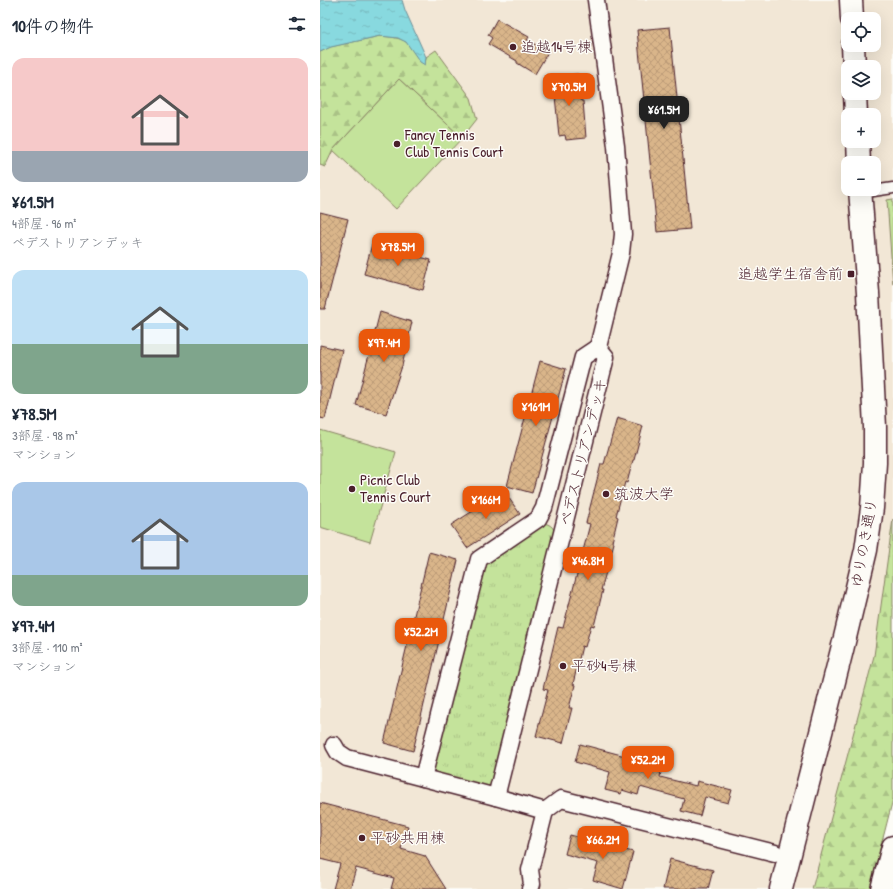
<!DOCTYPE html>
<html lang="ja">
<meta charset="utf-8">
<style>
:root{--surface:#fff;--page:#f2f2f3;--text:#1f2937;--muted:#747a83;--accent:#ea580c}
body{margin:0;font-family:"Patrick Hand","Klee One",sans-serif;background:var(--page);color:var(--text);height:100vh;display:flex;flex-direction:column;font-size:15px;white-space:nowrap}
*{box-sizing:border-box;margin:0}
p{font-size:13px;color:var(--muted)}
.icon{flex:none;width:22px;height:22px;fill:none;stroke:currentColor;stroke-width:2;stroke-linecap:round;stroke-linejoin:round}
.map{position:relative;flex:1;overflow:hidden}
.drawer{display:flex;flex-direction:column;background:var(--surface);width:320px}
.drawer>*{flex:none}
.controls{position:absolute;left:521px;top:12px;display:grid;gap:8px}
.controls a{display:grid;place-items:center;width:40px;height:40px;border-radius:8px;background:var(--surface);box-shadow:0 4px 16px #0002;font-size:20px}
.price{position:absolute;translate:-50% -34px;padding:0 9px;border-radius:8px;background:var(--accent);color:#fff;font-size:13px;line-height:26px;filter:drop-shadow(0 1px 2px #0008)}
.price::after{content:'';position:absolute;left:50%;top:24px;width:12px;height:9px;margin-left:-6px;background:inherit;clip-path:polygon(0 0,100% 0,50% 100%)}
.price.on{background:#222;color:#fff}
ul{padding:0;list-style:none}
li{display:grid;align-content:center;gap:8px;height:212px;padding:0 12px}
li span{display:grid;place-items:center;height:124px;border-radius:12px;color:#555}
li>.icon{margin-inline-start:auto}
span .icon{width:72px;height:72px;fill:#fffc;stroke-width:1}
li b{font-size:17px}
h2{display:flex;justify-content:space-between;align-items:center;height:48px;padding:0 12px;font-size:17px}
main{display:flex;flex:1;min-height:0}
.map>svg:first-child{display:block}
</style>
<main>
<section class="drawer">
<h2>10件の物件<svg class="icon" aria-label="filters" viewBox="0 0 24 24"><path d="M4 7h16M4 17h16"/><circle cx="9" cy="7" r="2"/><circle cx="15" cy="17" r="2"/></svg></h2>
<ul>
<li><span style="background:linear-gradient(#f6c9c9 75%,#9aa5b1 0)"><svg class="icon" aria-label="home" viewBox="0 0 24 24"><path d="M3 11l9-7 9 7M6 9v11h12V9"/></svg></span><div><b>¥61.5M</b><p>4部屋 · 96 m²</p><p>ペデストリアンデッキ</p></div></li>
<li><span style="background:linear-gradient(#bfe0f5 60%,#7fa58c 0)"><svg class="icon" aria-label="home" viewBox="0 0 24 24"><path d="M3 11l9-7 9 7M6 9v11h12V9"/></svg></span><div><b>¥78.5M</b><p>3部屋 · 98 m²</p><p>マンション</p></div></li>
<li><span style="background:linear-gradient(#a9c7e8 75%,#7fa58c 0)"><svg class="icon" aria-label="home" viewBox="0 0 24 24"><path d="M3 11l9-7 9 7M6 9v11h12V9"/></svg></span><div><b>¥97.4M</b><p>3部屋 · 110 m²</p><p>マンション</p></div></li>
</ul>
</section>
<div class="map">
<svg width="573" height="889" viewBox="0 0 573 889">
<defs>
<pattern id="forest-firs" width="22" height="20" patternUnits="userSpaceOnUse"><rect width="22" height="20" fill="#c4e39b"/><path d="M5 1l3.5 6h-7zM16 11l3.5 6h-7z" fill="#aac286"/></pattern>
<pattern id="park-tufts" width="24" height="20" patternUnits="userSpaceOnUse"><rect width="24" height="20" fill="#c4e39b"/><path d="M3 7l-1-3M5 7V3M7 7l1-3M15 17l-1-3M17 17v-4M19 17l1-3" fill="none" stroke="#aac286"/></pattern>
<pattern id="water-ripples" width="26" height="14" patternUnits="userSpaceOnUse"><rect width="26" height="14" fill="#88d9df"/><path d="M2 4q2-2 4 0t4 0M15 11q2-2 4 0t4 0" fill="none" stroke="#77bac0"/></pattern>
<pattern id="building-cross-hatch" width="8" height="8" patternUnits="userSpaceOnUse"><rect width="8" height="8" fill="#d9b58a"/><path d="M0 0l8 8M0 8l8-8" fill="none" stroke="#bc9b77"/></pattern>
</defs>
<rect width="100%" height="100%" fill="#fdfcf7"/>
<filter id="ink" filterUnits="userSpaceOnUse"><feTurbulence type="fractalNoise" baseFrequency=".025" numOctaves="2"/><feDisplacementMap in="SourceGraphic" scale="8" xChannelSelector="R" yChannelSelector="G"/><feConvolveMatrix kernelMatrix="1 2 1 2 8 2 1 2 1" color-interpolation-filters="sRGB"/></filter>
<g filter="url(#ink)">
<path fill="#f2e7d6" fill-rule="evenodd" d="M0,0H573V799L550,889H0ZM528,19H554V45H528ZM528,67H554V93H528ZM528,115H554V141H528ZM528,163H554V189H528Z"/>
<g fill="url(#forest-firs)" stroke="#878163">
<path d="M60,36C69,37 79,37 86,42C94,48 95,59 105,64L106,57L116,50L151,98L157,119L142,138L79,79L13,150L5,167L0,165V52L10,47Z"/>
<path d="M573,199V284L567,200Z"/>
<path d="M573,519V799L550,889H492L554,656Z"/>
</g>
<path fill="url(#park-tufts)" stroke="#878163" d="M224,523C232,525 234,528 236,536L171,786L167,787L116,774L112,764L163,564Z"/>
<g fill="#c4e39b" stroke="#878163">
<path d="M79,79L142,138L76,209L13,150Z"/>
<path d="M0,430L76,452L50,542L0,527Z"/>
</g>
<path fill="url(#water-ripples)" stroke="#6f8f97" d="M0,0H82L85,10L106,57L105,65L100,62L86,42L78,38L60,36L11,47L0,52Z"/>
<g fill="url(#building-cross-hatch)" stroke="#4a1f2b">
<path d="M177,19L209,37L207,40L228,52L215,74L197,63V61L168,44L172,38L168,35Z"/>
<path d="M350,27L370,229L337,232L317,30Z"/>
<path d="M258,74L261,101H263L266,138L246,140L245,135L239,136L233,76Z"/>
<path d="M0,212L28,219L5,309H0Z"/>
<path d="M52,244L111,260L103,290L44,274Z"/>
<path d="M60,312L92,322L82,366L66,414L36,405Z"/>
<path d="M0,345L22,350L5,419L0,418Z"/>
<path d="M220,361L246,369L212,493L187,486Z"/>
<path d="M297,418L323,426L314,460H313L307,483L305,482L296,516L298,517L292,542L294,543L281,590H283L274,626L271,625L265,647L262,646L253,684L255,685L249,708H252L243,743L216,736L228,690L223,689L238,627L243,628L270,524L266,523L281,464H284Z"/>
<path d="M184,491L200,514L147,548L131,525Z"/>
<path d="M109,552L138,560L93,751L64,743Z"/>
<path d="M260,744L309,757L308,761L320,764L319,766L341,772L340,777L376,786L377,781L412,790L408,803L385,797L380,816L361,811L364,799L320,787L318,795L302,790L301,794L285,790L290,772L255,762Z"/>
<path d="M0,803L88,826L81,849L105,856L126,889H71L74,878L36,868L30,889H13L20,864L0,859Z"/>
<path d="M250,835L313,852L303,889L273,880L278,863L245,854Z"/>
<path d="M350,859L393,870L388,889H343Z"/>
</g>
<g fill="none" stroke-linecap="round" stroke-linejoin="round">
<defs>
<path id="service" d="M540,193L573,188"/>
<g id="pedestrian">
<path d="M14,745L18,752L27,758L176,797"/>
<path d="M103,778L159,559L218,519L224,508L263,357L278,347"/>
<path d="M225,811L241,799L455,853"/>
<path d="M210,889L212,884L210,870L225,811L176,797L286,357L278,347L301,253L303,234L296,146L276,0"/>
</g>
<g id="tertiary">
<path d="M531,0L532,19"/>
<path d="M533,45L534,67"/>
<path d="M535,93L536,115"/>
<path d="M538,141L539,163"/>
<path d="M461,889L522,650L546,550L552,508L555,463V427L548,293L540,189"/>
<path d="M562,889L573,847"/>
</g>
</defs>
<use href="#service" stroke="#4a1f2b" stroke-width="13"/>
<use href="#pedestrian" stroke="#4a1f2b" stroke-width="19"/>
<use href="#tertiary" stroke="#4a1f2b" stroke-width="25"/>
<use href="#service" stroke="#fdfcf7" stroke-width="10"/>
<use href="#pedestrian" stroke="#fdfcf7" stroke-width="16"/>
<use href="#tertiary" stroke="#fdfcf7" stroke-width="22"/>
</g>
</g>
<g fill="#4a1f2b" stroke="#fdfcf7" stroke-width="1.5">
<circle cx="193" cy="47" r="4"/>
<circle cx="77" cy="144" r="4"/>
<rect x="527" y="270" width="8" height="8" rx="2"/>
<circle cx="32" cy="489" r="4"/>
<circle cx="286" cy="494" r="4"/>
<circle cx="243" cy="666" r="4"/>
<circle cx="42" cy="838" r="4"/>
</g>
<g text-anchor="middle" stroke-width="3" stroke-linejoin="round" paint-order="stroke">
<g font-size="15" fill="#4a1f2b" stroke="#fdfcf7" text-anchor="start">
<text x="201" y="52">追越14号棟</text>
<text x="85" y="140">Fancy Tennis<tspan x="85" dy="17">Club Tennis Court</tspan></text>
<text x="523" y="279" text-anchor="end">追越学生宿舎前</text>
<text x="40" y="485">Picnic Club<tspan x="40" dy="17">Tennis Court</tspan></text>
<text x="294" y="499">筑波大学</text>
<text x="251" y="671">平砂4号棟</text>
<text x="50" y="843">平砂共用棟</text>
</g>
<g font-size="15" fill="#4a1f2b" stroke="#fdfcf7">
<text transform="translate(263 452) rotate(-76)" y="5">ペデストリアンデッキ</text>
<text transform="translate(544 543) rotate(-80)" y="5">ゆりのき通り</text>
</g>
</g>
</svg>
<div class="controls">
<a><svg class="icon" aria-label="locate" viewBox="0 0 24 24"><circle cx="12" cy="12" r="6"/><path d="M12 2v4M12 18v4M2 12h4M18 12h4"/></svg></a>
<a><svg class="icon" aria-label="layers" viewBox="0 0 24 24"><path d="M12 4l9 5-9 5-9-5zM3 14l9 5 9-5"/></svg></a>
<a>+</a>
<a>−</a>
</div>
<b class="price" style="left:249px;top:107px">¥70.5M</b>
<b class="price on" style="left:344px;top:130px">¥61.5M</b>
<b class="price" style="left:78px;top:267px">¥78.5M</b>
<b class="price" style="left:64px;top:363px">¥97.4M</b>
<b class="price" style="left:216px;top:427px">¥161M</b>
<b class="price" style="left:166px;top:520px">¥166M</b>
<b class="price" style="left:268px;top:581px">¥46.8M</b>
<b class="price" style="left:101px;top:652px">¥52.2M</b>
<b class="price" style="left:328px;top:780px">¥52.2M</b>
<b class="price" style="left:283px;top:860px">¥66.2M</b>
</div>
</main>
